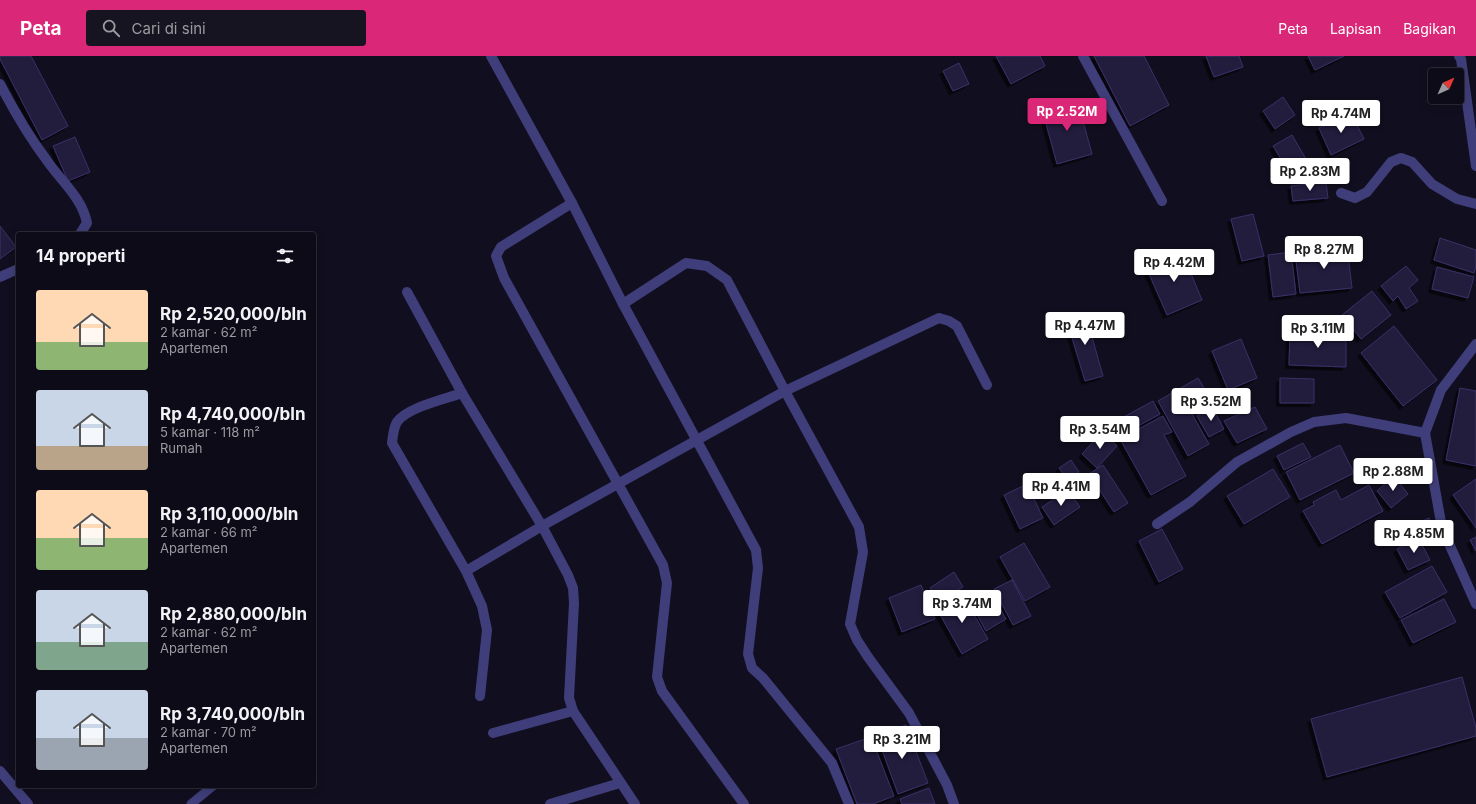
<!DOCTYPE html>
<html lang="id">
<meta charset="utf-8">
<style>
:root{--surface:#0d0b17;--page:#161420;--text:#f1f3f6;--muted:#9a9ba1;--line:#2d2b36;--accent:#db2777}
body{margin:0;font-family:Inter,sans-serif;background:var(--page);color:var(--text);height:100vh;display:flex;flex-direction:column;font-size:15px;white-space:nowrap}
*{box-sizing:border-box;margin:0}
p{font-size:13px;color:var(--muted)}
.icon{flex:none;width:22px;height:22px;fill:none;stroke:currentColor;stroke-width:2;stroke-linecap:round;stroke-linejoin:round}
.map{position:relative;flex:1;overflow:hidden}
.side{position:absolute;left:16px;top:176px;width:300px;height:556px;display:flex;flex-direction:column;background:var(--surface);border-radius:4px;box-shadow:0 2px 10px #0003,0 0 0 1px var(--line)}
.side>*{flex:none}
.needle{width:26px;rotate:45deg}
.buttons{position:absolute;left:1428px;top:12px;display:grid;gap:8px}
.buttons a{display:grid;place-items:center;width:36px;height:36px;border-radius:4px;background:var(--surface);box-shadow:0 2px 10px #0003,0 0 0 1px var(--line);font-size:20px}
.price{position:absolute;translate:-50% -34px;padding:0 9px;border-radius:4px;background:#fff;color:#222;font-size:13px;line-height:26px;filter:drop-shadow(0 1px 2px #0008)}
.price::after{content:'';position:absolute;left:50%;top:24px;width:12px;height:9px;margin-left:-6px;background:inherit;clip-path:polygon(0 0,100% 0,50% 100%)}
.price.active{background:var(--accent);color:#fff}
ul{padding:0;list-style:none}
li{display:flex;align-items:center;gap:12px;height:100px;padding:0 20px}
li span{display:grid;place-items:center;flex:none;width:112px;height:80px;border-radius:4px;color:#555}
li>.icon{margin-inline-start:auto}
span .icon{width:48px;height:48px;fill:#fffc;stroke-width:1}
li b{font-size:17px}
h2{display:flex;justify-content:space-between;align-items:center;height:48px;padding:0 20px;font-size:17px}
header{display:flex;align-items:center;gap:24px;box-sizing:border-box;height:56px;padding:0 20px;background:var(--accent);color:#fff}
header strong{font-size:19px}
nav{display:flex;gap:22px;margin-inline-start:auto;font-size:14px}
.search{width:280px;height:36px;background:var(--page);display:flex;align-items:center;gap:10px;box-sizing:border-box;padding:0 14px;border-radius:4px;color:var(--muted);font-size:15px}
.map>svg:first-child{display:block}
</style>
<header>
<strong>Peta</strong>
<div class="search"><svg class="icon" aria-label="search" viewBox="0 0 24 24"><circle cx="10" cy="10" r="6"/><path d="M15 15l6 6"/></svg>Cari di sini</div>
<nav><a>Peta</a><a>Lapisan</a><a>Bagikan</a></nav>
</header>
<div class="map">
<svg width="1476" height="748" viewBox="0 0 1476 748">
<defs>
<filter id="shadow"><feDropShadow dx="-3.5" dy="3.5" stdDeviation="0" flood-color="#0009"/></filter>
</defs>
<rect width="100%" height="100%" fill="#110f1f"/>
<g fill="#231c3e" stroke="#3b3068" filter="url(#shadow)">
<path d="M0,0H31L68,70L42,84L0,3Z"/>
<path d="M996,0H1040L1045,10L1011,28Z"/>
<path d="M1094,0H1144L1169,49L1130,70Z"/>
<path d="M1206,0H1239L1243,11L1214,21Z"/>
<path d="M1308,0H1344L1315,14Z"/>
<path d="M959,7L969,28L953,35L943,15Z"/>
<path d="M1283,41L1295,59L1275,73L1263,55Z"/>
<path d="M1077,43L1092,98L1057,108L1042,53Z"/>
<path d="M1351,57L1364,83L1331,99L1319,72Z"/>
<path d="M1292,79L1309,108L1291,119L1273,90Z"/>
<path d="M75,81L90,116L68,125L53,90Z"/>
<path d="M1326,126L1328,142L1293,145L1291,130Z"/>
<path d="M1253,158L1264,200L1242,205L1231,163Z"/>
<path d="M0,170L16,191L0,203Z"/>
<path d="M1440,182L1476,194V210L1474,217L1434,204Z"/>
<path d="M1347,191L1352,232L1300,237L1295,196Z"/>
<path d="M1182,196L1202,244L1167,259L1146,211Z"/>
<path d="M1291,196L1296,238L1273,241L1268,199Z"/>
<path d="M1406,210L1418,224L1409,232L1418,245L1406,253L1398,240L1393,245L1381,230Z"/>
<path d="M1437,211L1474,221L1468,242L1432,233Z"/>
<path d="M1372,235L1391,259L1361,283L1342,259Z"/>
<path d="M1085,256L1103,320L1085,325L1066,262Z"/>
<path d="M1394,270L1437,324L1403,350L1361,297Z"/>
<path d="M1290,275L1346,277V311L1289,309Z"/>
<path d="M1241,283L1257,322L1228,334L1212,295Z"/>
<path d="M1198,322L1209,340L1188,351L1209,388L1188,400L1158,345Z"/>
<path d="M1280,322L1314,323V347H1280Z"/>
<path d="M1460,332L1476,335V410L1446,404Z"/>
<path d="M1153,345L1160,358L1118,381L1111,368Z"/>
<path d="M1212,351L1224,373L1209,381L1197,360Z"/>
<path d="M1255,351L1267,373L1237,387L1224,365Z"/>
<path d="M1163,360L1172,376L1164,379L1186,420L1151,439L1120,383Z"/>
<path d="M1102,376L1117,390L1097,412L1082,398Z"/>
<path d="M1303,387L1311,401L1284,414L1277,400Z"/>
<path d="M1340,389L1354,417L1300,444L1286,416Z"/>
<path d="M1071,404L1079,416L1067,424L1059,412Z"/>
<path d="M1103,409L1128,447L1114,456L1089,418Z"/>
<path d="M1273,413L1290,441L1244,468L1227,440Z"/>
<path d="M1394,420L1408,438L1391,452L1377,435Z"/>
<path d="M1476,423V472L1453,439Z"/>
<path d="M1027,428L1043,462L1020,473L1004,439Z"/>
<path d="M1369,429L1383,455L1322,488L1303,455L1314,449L1313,446L1336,434L1341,444Z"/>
<path d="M1068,434L1080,451L1054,469L1042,451Z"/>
<path d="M1429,462L1439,481L1425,488L1415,469Z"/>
<path d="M1162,473L1183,513L1159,526L1139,485Z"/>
<path d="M1476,481V495L1470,484Z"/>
<path d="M1419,483L1430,504L1408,514L1397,493Z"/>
<path d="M1024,487L1050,531L1025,545L1000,501Z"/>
<path d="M1432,510L1447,536L1400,562L1385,536Z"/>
<path d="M954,516L963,531L939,546L930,532Z"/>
<path d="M1012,524L1031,560L1013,569L994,533Z"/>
<path d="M921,529L935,563L902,576L889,542Z"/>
<path d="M962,538L988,583L962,598L937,553Z"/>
<path d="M994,542L1006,563L986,575L974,553Z"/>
<path d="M1444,543L1456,566L1413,587L1401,564Z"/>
<path d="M1462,621L1476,672V680L1327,721L1311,663Z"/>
<path d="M906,669L928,727L898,738L877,680Z"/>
<path d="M871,681L894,740L873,748H857L836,693Z"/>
<path d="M929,732L935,748H902L900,743Z"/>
</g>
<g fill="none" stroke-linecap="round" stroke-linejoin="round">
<path stroke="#3f3e7a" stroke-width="9" d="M191,748L213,730"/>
<g stroke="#3f3e7a" stroke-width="10">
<path d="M491,0L572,147L623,248L756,494L758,512L748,598L752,612L763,622L832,707L849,748"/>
<path d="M1083,0L1162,145"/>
<path d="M1459,0L1461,3L1476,110"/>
<path d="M0,28C14,55 30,82 48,106C62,126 82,142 87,167L80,178"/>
<path d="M1341,137L1355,142L1367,136L1391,106L1401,102L1412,106L1432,128L1457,143L1476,148"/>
<path d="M572,147L501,191L496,200L504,222L663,509L667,527L657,621L662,635L744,748"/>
<path d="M0,221L18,213"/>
<path d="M407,236L462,337L542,470L568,519L573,532L574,547L569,642L573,655L635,748"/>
<path d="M623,248L686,207L707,210L727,224L785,335L859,471L863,496L850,568L857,584L868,601L909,657L947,729L954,748"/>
<path d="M1476,288L1441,334L1425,377L1442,472L1476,548"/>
<path d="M462,337C445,343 408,351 397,366C393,373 393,380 392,387L466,515L482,550L487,574L480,640"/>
<path d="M1157,468L1190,446L1237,406L1291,376L1314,366L1346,362L1425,377"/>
<path d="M466,515L542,470L785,335L939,262L949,265L957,270L987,329"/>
<path d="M493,677L573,655"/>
<path d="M0,715L28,748"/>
<path d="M550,748L620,727"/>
</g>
</g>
</svg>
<div class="buttons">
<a><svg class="needle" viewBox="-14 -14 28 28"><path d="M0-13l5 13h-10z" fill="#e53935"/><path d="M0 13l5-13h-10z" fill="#9a9ba1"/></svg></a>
</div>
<b class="price active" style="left:1067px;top:76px">Rp 2.52M</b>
<b class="price" style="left:1341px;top:78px">Rp 4.74M</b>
<b class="price" style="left:1310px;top:136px">Rp 2.83M</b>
<b class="price" style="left:1324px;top:214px">Rp 8.27M</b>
<b class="price" style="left:1174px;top:227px">Rp 4.42M</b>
<b class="price" style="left:1085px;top:290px">Rp 4.47M</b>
<b class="price" style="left:1318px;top:293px">Rp 3.11M</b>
<b class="price" style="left:1211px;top:366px">Rp 3.52M</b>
<b class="price" style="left:1100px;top:394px">Rp 3.54M</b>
<b class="price" style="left:1393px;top:436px">Rp 2.88M</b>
<b class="price" style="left:1061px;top:451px">Rp 4.41M</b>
<b class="price" style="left:1414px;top:498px">Rp 4.85M</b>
<b class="price" style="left:962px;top:568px">Rp 3.74M</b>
<b class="price" style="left:902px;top:704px">Rp 3.21M</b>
<section class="side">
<h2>14 properti<svg class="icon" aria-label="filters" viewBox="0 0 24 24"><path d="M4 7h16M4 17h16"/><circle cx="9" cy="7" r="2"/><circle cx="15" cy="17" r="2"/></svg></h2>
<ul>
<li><span style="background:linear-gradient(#ffd9b3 65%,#8fb573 0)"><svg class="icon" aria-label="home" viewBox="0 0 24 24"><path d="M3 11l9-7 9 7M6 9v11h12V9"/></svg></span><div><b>Rp 2,520,000/bln</b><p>2 kamar · 62 m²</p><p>Apartemen</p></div></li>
<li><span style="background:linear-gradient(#c9d6e8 70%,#b9a48a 0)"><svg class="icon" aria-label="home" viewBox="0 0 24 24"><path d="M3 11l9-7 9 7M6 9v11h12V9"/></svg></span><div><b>Rp 4,740,000/bln</b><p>5 kamar · 118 m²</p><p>Rumah</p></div></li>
<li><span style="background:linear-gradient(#ffd9b3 60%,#8fb573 0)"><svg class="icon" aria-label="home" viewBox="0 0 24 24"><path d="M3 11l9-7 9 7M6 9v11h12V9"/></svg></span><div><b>Rp 3,110,000/bln</b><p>2 kamar · 66 m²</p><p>Apartemen</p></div></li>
<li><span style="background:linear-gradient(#c9d6e8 65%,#7fa58c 0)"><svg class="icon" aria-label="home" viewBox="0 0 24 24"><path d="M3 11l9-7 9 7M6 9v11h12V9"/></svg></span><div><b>Rp 2,880,000/bln</b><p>2 kamar · 62 m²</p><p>Apartemen</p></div></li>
<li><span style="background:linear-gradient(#c9d6e8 60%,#9aa5b1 0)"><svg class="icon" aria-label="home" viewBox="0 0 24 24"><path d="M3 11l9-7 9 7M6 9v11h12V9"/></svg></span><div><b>Rp 3,740,000/bln</b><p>2 kamar · 70 m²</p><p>Apartemen</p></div></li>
</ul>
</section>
</div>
